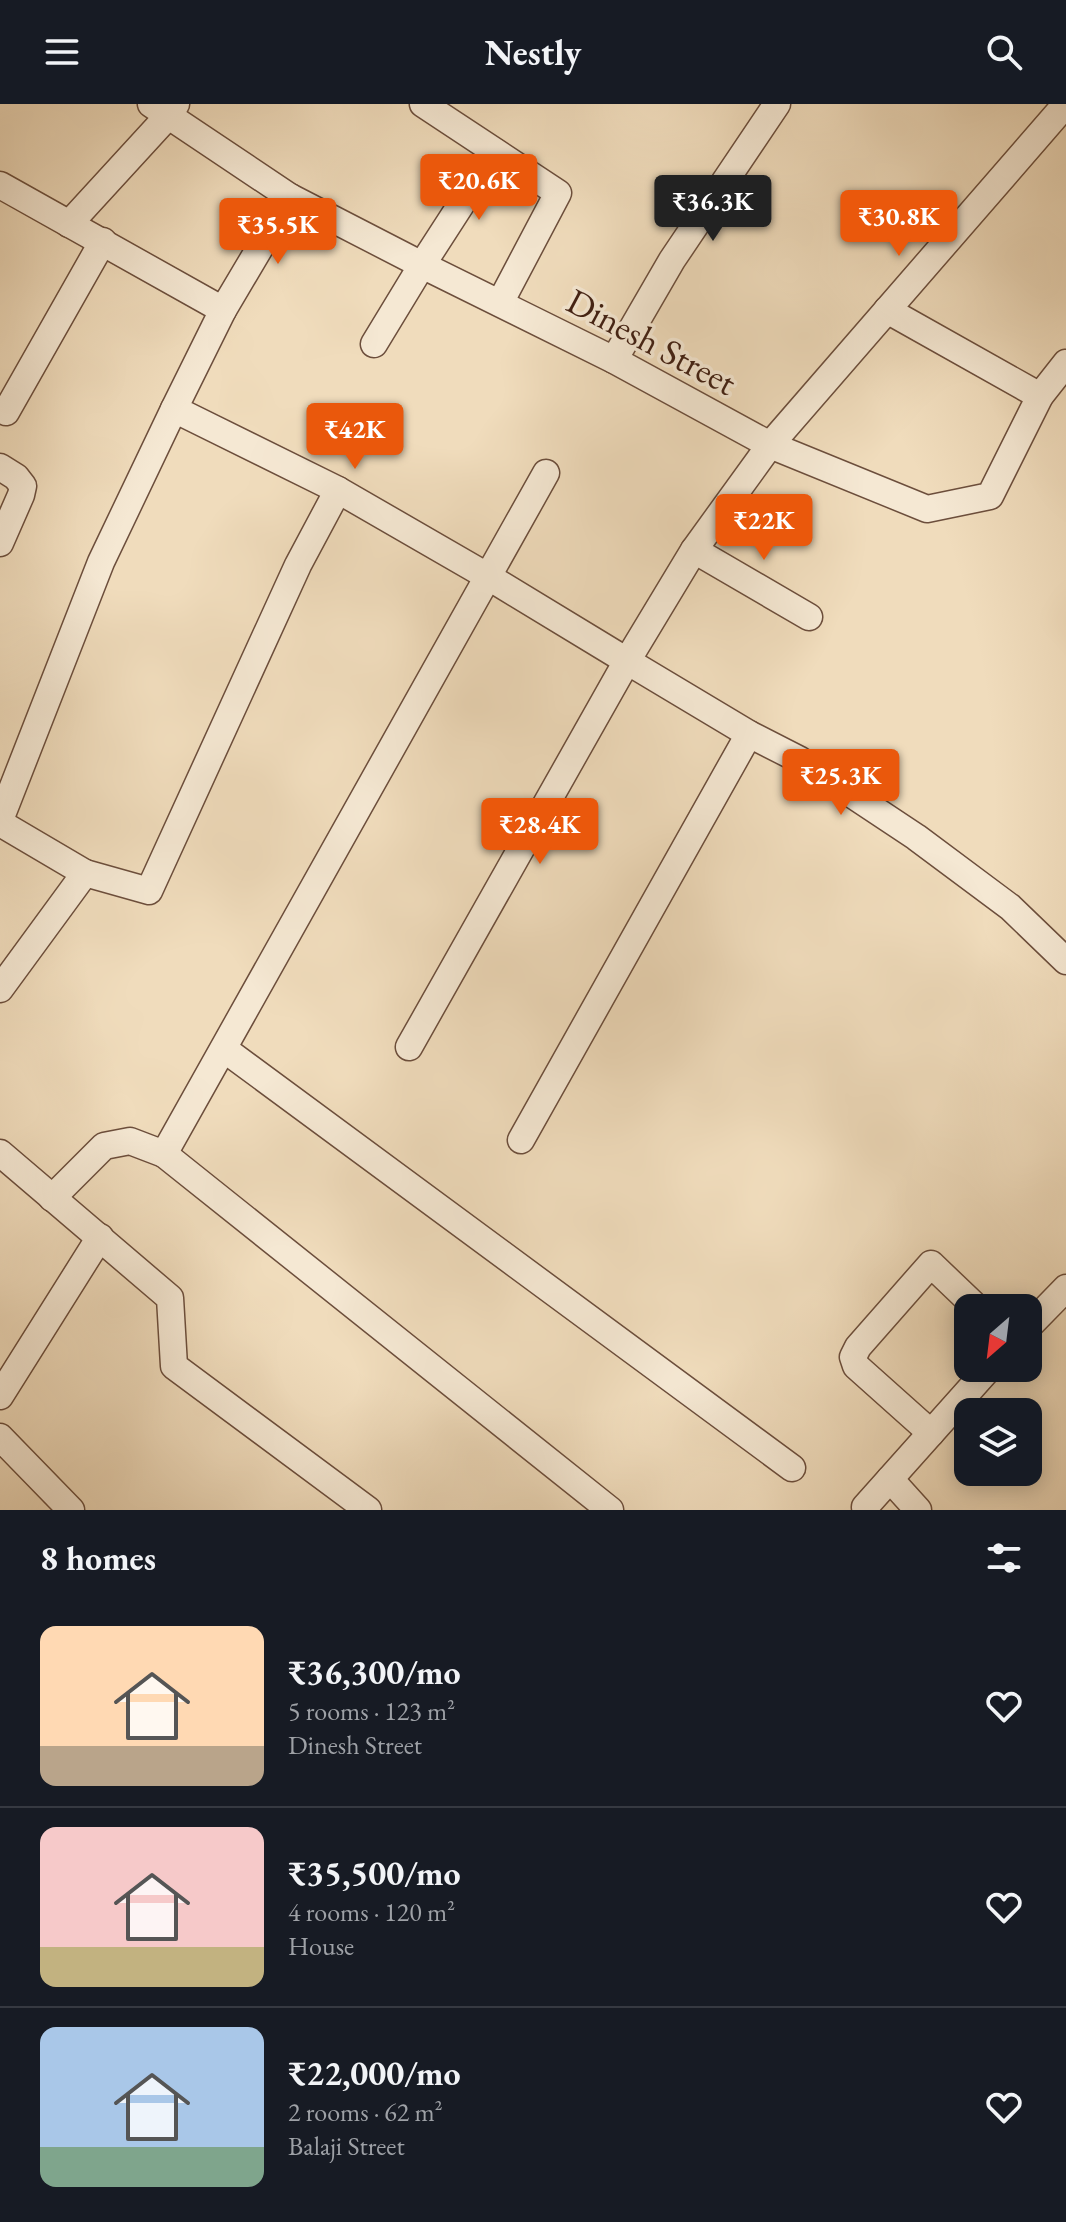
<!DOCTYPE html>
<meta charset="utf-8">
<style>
:root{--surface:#171b24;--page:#20242c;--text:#f1f3f6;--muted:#9ea1a6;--line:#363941;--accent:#ea580c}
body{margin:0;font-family:"EB Garamond",serif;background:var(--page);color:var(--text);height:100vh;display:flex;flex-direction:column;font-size:30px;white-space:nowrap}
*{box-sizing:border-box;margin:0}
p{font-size:26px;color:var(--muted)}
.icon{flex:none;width:44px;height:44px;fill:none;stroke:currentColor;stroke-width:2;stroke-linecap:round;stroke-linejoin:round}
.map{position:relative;height:1406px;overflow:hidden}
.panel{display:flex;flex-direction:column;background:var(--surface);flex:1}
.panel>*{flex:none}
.needle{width:52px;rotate:208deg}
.buttons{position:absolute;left:954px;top:1190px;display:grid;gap:16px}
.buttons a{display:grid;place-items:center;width:88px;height:88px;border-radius:16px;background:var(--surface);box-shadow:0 4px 20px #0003;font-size:40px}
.price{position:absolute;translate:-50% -68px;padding:0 18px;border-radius:8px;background:var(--accent);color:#fff;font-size:26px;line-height:52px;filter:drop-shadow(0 2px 4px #0008)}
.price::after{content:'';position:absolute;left:50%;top:48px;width:24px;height:18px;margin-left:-12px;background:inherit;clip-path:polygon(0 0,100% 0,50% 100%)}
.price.on{background:#222;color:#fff}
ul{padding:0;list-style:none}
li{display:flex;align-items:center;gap:24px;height:200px;padding:0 40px}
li+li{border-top:2px solid var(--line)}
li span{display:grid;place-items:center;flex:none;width:224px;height:160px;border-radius:16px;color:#555}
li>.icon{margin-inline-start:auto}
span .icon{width:96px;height:96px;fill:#fffc;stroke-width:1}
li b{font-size:34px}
h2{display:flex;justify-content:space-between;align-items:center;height:96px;padding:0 40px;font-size:34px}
header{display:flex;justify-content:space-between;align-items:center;height:104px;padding:0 40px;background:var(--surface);font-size:36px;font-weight:700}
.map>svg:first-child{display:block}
</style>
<header><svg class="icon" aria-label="menu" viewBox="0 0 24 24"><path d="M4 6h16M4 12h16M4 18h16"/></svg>Nestly<svg class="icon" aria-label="search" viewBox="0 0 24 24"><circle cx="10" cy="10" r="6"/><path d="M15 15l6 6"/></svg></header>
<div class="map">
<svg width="1066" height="1406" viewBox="0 0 1066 1406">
<rect width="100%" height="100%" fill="#f0dcbc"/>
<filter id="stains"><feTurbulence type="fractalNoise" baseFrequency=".0025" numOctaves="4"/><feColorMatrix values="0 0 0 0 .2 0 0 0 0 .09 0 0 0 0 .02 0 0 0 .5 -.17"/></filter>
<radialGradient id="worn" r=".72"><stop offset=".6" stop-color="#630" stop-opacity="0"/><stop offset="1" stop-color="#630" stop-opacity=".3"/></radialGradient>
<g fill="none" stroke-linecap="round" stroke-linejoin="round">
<defs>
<g id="minor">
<path d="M151,0L290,93L422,161L614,256L770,341L927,405L990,392L1040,292L1066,259"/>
<path d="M423,0L558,89L500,199"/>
<path d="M0,81L223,206L174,305L338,386L487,472L627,557L694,446L770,341L1066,0"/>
<path d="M69,120L168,12L176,0"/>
<path d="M223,206L290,93"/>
<path d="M887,206L1040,292"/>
<path d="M374,240L422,161L495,48"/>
<path d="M614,256L672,156L777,0"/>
<path d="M6,308L103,137"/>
<path d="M0,363L16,373L23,382L21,391L0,439"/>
<path d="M694,446L809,513"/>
<path d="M0,716L101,458L174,305"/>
<path d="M0,719L85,769"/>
<path d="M0,885L85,769L149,787L298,461L338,386"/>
<path d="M409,943L627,557L749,630L800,656L916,733L1010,803L1066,857"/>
<path d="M224,945L792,1364"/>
<path d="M521,1036L749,630"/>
<path d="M0,1049L170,1194L174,1262L368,1406"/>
<path d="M164,1050L610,1406"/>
<path d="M52,1094L104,1042L130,1037L164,1050L546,369"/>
<path d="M1028,1223L1066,1184"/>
<path d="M0,1292L100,1133"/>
<path d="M931,1329L856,1262L853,1253L858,1243L931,1160L976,1203"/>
<path d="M0,1333L71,1406"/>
<path d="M890,1375L918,1406"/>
<path d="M865,1403L989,1264"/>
</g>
</defs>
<use href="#minor" stroke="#6c4e3c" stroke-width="29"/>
<use href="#minor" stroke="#f5e8d3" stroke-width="26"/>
</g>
<g text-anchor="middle" stroke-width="7" stroke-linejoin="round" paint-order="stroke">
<g font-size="36" fill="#401f12" stroke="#f5e8d3">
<text transform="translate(652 237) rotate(28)" y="13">Dinesh Street</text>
</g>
</g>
<rect width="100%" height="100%" filter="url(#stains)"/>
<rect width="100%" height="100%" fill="url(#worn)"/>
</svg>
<div class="buttons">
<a><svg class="needle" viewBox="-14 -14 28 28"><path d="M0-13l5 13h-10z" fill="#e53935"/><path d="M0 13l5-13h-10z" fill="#9ea1a6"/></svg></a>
<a><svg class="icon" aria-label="layers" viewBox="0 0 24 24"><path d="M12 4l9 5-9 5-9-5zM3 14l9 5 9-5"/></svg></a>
</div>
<b class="price" style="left:479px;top:118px">₹20.6K</b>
<b class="price on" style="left:713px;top:139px">₹36.3K</b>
<b class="price" style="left:899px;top:154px">₹30.8K</b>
<b class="price" style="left:278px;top:162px">₹35.5K</b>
<b class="price" style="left:355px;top:367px">₹42K</b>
<b class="price" style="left:764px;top:458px">₹22K</b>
<b class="price" style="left:841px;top:713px">₹25.3K</b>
<b class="price" style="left:540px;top:762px">₹28.4K</b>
</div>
<section class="panel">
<h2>8 homes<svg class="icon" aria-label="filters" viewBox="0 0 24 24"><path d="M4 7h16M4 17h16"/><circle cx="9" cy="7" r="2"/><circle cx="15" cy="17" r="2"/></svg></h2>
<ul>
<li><span style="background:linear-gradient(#ffd9b3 75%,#b9a48a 0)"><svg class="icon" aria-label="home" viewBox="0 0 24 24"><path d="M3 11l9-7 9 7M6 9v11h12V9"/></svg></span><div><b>₹36,300/mo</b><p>5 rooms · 123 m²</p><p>Dinesh Street</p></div><svg class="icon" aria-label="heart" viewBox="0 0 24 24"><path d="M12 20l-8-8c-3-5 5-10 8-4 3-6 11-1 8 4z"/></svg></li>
<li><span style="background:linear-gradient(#f6c9c9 75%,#c2b280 0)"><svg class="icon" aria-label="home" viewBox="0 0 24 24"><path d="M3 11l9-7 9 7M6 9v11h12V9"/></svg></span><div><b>₹35,500/mo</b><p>4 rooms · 120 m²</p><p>House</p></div><svg class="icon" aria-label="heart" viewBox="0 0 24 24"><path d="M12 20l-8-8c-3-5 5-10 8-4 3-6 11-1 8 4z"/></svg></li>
<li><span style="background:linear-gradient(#a9c7e8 75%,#7fa58c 0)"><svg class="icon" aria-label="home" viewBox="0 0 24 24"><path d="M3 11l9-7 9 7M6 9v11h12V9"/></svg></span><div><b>₹22,000/mo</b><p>2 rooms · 62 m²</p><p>Balaji Street</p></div><svg class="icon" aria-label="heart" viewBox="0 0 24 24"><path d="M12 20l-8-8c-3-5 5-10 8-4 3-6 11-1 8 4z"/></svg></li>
</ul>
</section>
